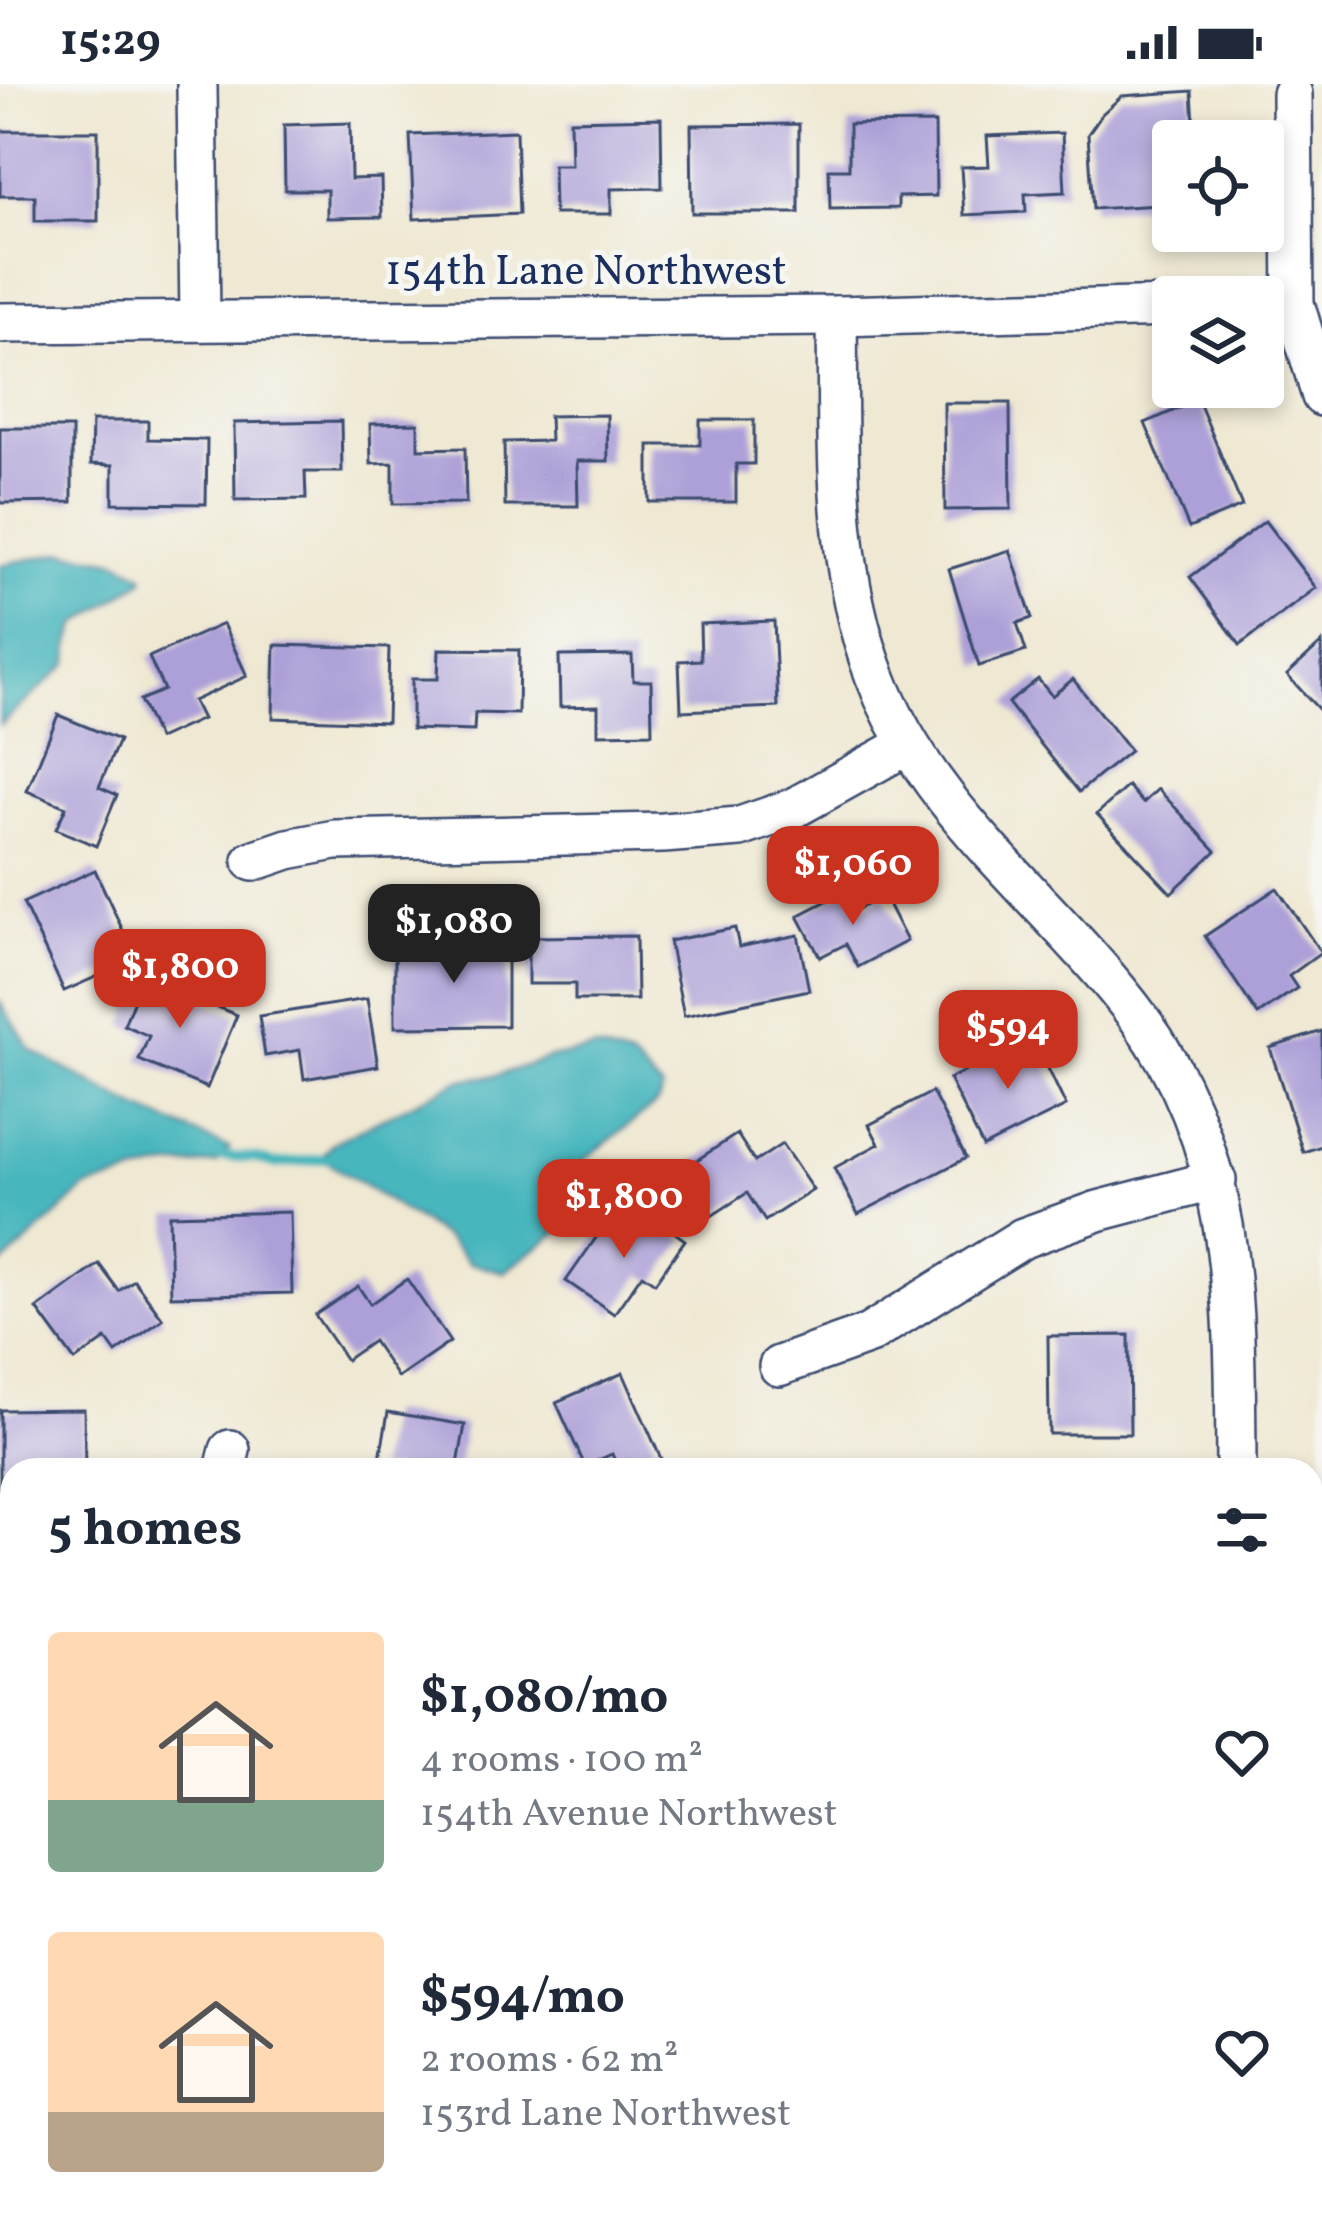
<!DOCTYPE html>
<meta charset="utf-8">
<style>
:root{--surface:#fff;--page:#f2f2f3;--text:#1f2937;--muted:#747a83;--accent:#c8321e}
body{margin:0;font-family:Vollkorn,serif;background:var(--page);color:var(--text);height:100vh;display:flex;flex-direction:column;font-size:45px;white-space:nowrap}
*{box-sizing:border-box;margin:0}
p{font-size:39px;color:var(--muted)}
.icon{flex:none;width:66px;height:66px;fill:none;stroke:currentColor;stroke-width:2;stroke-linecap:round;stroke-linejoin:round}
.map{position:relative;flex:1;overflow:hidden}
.details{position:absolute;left:0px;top:1374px;width:1323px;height:771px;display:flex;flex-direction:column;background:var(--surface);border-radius:36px 36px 0 0;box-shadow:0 6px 18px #0003}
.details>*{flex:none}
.buttons{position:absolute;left:1152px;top:36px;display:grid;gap:24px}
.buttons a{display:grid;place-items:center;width:132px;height:132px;border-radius:12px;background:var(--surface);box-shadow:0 6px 18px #0003;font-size:60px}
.price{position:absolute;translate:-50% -102px;padding:0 27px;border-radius:24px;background:var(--accent);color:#fff;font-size:39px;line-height:78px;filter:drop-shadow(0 3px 6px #0008)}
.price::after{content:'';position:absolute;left:50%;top:72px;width:36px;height:27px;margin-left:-18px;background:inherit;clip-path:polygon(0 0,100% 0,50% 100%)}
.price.on{background:#222;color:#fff}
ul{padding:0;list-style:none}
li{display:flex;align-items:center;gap:36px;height:300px;padding:0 48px}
li span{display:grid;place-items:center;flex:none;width:336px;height:240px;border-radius:12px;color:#555}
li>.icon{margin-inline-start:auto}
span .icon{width:144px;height:144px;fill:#fffc;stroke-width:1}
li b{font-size:51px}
h2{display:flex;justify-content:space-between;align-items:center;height:144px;padding:0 48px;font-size:51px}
.status{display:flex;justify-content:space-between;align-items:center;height:84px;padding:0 60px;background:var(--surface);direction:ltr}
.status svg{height:33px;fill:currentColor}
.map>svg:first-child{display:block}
</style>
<div class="status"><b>15:29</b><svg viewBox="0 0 49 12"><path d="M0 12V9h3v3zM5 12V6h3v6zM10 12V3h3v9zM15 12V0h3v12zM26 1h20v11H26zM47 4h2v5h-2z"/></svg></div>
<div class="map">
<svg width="1322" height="2143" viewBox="0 0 1322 2143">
<rect width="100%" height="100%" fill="#f6f6f2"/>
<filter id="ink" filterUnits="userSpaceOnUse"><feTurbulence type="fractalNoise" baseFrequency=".00833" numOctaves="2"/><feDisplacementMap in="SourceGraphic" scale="24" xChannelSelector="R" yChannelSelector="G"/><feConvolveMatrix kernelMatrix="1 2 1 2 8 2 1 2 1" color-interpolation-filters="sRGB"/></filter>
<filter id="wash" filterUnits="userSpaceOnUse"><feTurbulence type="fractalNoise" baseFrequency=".004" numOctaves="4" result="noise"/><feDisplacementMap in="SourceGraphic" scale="48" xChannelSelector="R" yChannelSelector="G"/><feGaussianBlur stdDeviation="2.7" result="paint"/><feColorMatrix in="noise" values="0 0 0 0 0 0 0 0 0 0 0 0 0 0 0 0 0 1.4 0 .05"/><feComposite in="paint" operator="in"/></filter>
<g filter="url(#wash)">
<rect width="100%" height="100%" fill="#efe8d2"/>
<g fill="#46b6bd" stroke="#30728e" stroke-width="3">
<path d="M64,468L117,476L143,491V496L78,540L70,560L69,579L0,641V481Z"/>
<path d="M0,918L31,966L135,1023L229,1064L217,1079L162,1084L86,1104L0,1183Z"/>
<path d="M596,965L631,975L662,1005L658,1018L584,1076L560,1147L504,1188L469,1179L446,1154L321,1074L333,1059L460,996L498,991L549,974Z"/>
</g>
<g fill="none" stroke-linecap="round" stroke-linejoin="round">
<path stroke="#46b6bd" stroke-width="10" d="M213,1072L253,1074L276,1080L331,1074"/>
</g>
<g id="blocks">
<g fill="#ada0d8">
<path d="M1192,7L1195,57H1173V107L1157,108L1158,121L1093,125L1088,50L1102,30L1122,12Z"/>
<path d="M661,34L662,104L611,105V130H554L553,81H571L570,36Z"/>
<path d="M350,39L351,95L381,94L382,133L327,134V106H285L284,41Z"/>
<path d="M935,39L936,112L898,113V124L830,125L829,85H849V40Z"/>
<path d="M799,40V129H692L691,41Z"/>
<path d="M0,47H98V137H35V112H0Z"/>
<path d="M516,47L519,130L414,135L410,51Z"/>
<path d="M1062,49L1065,108L1025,110L1026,128L964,131L961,83L989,82L987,52Z"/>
<path d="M1198,316L1242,422L1189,444L1145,339Z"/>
<path d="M944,319H1010L1011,425L945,426Z"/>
<path d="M607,331L608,377H577L578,422H505L504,358L550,357L549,332Z"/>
<path d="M700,336H754V380H736V418H649V361H700Z"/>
<path d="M92,337H148V355L207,356L206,420L113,419V381L91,380Z"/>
<path d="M341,337L342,388H305L306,415L235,416L234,339Z"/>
<path d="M418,339V365L465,364L466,419L393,420V379L371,380L370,340Z"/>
<path d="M0,344H72V418L0,419Z"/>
<path d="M1265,437L1316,504L1240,561L1190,493Z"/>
<path d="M1010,466L1032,534L1017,539L1026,567L979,582L949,485Z"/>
<path d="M774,537L778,623L681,627L679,577L701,576L700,540Z"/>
<path d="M223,540L247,592L193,617L202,635L158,655L140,616L164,606L149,573Z"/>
<path d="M1322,559V629L1287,591Z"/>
<path d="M275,561L389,564L387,638L273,634Z"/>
<path d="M439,565L519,566L518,630L475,629L474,647L412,645V595H438Z"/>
<path d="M632,571L633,597H651L652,649L598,650V622L560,623L559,572Z"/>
<path d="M1038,595L1052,612L1073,595L1130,667L1079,708L1008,619Z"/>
<path d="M58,631L119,656L99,703L117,711L96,762L56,745L66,723L27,707Z"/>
<path d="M1128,702L1143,719L1158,705L1216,767L1171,809L1097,730Z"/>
<path d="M95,786L136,875L64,907L23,819Z"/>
<path d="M1277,804L1321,869L1289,892L1297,904L1258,931L1205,852Z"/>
<path d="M848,806L858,825L884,812L907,857L858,883L846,860L820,873L798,832Z"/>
<path d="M735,844L739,863L798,851L809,906L684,932L669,857Z"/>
<path d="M507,852V942L395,943V871H453L452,853Z"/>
<path d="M636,852L637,916H575V900H528V853Z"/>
<path d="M143,893L237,931L207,1004L139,976L149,952L124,941Z"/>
<path d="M367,915L378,982L304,995L300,966L265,972L259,932Z"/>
<path d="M1322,947V1062L1303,1068L1270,964Z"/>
<path d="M1033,953L1066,1022L983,1063L949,995Z"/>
<path d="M932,1008L966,1074L858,1130L834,1084L879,1060L869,1041Z"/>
<path d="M737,1050L755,1078L782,1060L813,1106L765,1137L747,1109L710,1133L680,1087Z"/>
<path d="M290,1128L292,1209L171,1212L169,1131Z"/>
<path d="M647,1129L685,1156L655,1199L642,1190L614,1230L566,1197L609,1135L631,1151Z"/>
<path d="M99,1180L119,1207L134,1196L163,1235L116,1269L106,1255L75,1277L37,1225Z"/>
<path d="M407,1195L450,1258L398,1294L373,1257L346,1276L315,1231L358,1202L370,1220Z"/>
<path d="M1129,1251L1130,1350H1049L1048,1252Z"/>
<path d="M623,1289L665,1384L660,1386H619L612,1370L585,1382L556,1318Z"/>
<path d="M84,1325L85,1386H12V1423H0V1326Z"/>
<path d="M388,1328L465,1341L457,1386H378Z"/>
<path d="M8,1461H12V1564H6Z"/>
<path d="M1313,1636L1322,1641V1759L1311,1753Z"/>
<rect x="0" y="1750" width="12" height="75"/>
<rect x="0" y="1882" width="12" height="118"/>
</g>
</g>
</g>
<g filter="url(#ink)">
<use href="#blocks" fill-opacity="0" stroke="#3b4b6f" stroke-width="3"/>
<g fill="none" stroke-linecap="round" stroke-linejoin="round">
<defs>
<g id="minor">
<path d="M197,2L200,235"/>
<path d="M1292,10L1294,220L1322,312"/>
<path d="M837,232C839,353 831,476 875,591C927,730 1053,818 1139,934C1239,1069 1235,1227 1236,1386"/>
<path d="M0,239L837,232L1173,223"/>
<path d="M253,777L288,765L335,756L663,749L740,743L792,725L907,661"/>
<path d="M779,1282L869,1250L1023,1154L1098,1127L1216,1096"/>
<path d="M225,1386L230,1366"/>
<path d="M0,1663H12"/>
<path d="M1311,1867L1322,1875"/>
</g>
</defs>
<use href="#minor" stroke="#3b4b6f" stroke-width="44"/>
<g stroke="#3b4b6f" stroke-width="6" stroke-dasharray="3 9" stroke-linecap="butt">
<path d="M0,1704H12"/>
<path d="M1311,1923L1322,1930"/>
</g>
<use href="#minor" stroke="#fff" stroke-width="39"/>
</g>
</g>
<g text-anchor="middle" stroke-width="10" stroke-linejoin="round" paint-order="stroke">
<g font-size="42" fill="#1b2f5e" stroke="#f6f6f2">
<text x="586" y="200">154th Lane Northwest</text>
</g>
</g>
</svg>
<div class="buttons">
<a><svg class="icon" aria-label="locate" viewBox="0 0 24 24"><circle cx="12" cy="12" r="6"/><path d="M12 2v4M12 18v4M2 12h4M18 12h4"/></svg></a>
<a><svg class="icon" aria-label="layers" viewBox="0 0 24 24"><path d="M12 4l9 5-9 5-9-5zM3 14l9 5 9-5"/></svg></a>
</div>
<b class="price" style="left:853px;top:844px">$1,060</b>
<b class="price on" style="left:454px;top:902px">$1,080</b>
<b class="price" style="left:180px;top:947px">$1,800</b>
<b class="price" style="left:1008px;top:1008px">$594</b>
<b class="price" style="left:624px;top:1177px">$1,800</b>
<section class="details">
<h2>5 homes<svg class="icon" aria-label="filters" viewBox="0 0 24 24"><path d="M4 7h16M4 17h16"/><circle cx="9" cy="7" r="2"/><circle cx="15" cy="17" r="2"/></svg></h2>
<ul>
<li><span style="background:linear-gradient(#ffd9b3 70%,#7fa58c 0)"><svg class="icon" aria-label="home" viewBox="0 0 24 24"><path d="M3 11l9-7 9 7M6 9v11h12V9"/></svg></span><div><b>$1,080/mo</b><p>4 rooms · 100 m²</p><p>154th Avenue Northwest</p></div><svg class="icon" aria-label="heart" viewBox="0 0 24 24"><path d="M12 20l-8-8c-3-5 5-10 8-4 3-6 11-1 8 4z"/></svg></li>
<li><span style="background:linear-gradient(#ffd9b3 75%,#b9a48a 0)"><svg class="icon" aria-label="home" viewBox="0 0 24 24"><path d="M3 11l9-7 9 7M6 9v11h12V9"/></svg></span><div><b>$594/mo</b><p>2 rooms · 62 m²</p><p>153rd Lane Northwest</p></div><svg class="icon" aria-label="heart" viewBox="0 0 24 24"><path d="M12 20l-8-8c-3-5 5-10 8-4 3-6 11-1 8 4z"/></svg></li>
</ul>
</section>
</div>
